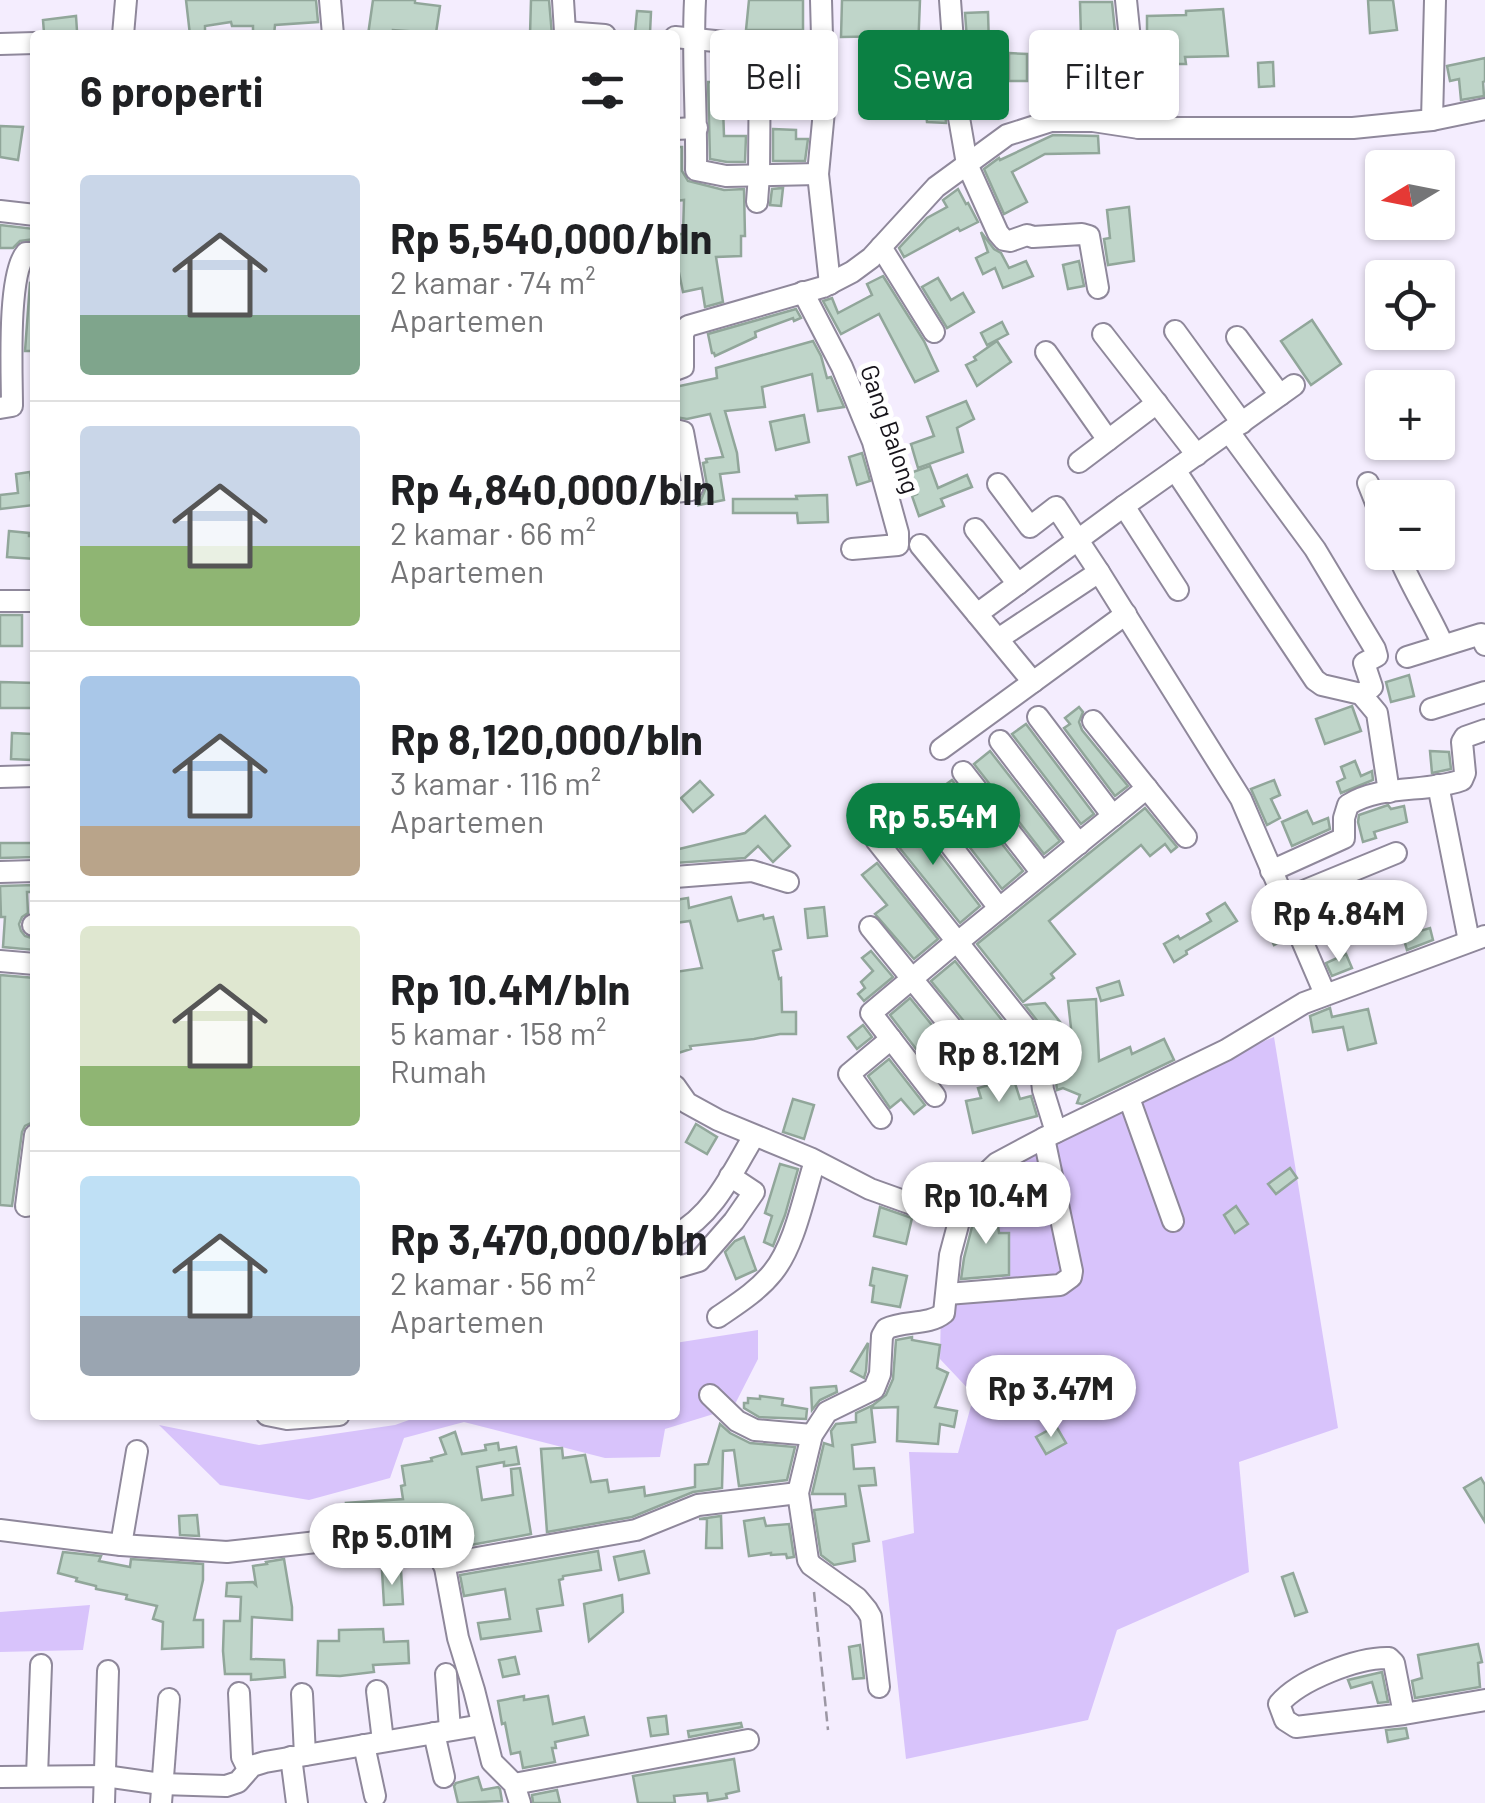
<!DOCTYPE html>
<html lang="id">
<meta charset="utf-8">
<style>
:root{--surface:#fff;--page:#f2f2f2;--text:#202124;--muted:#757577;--line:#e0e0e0;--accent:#0b8043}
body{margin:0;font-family:Barlow,sans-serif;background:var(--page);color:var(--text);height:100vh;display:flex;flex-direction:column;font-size:38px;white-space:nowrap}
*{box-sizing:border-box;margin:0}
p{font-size:32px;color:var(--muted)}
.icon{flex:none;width:55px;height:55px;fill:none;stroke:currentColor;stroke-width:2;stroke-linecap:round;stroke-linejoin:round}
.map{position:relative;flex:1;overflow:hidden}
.sheet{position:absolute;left:30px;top:30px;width:650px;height:1390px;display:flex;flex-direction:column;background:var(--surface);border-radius:10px;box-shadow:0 2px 8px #0004}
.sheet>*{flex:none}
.top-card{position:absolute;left:710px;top:30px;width:625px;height:90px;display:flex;gap:20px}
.needle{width:65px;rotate:260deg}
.buttons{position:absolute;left:1365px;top:150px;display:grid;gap:20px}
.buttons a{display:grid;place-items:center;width:90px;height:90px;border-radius:10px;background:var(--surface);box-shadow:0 2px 8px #0004;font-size:50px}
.price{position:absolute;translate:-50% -85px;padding:0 22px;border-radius:35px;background:#fff;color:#222;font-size:32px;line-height:65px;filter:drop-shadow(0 2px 5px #0008)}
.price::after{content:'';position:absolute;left:50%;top:60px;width:30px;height:22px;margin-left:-15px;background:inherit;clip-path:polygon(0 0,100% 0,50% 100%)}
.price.selected{background:var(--accent);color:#fff}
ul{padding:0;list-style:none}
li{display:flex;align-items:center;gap:30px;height:250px;padding:0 50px}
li+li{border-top:2px solid var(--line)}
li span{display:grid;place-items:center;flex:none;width:280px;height:200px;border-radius:10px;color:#555}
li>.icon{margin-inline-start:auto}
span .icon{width:120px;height:120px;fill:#fffc;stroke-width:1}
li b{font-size:42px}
h2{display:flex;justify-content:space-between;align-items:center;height:120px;padding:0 50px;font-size:42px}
.tag{padding:0 35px;border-radius:10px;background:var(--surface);box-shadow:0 2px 8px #0004;font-size:35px;line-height:90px}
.tag.selected{background:var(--accent);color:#fff}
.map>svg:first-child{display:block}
</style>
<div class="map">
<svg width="1485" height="1803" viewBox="0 0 1485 1803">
<rect width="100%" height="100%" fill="#f4edfe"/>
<g fill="#d8c3fb">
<path d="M1274,1037L1338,1428L1239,1462L1249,1572L1117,1630L1088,1720L906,1759L882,1541L914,1533L909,1452L958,1453L974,1395L940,1359L941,1304L1003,1287L991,1154Z"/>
<path d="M758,1330V1359L733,1408L665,1429L660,1457L605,1458L464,1422L404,1438L390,1478L309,1500L220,1485L159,1425L259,1445L395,1425L423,1415H675V1343Z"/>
<path d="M90,1605L83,1650L0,1652V1612Z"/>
</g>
<g fill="#bfd5c9" stroke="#91a69a" stroke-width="2.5">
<path d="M186,0H316L318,22L275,25L274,35H253V26H232L231,22L205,26V35H190Z"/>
<path d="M373,0H415V3L440,6L436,33L393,30V35H368Z"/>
<path d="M531,0H549L552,35H530Z"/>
<path d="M749,0H803V30H746Z"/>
<path d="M842,0H920L918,50H940L946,123L927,122L922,70H900V36L841,37Z"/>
<path d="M1368,0H1393L1397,30L1370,33Z"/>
<path d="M1080,2H1112L1123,111L1096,108L1095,105L1081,107L1080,104L1072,107L1047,108L1035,112V96L1082,83H1079V58L1047,59L1046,37H1081Z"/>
<path d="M1223,9L1228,56L1185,57L1186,64H1146L1144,40H1147V16L1186,15V11Z"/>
<path d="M637,11L651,12L650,33L635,32Z"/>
<path d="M988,12L989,46H984L986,79L970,80L965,13Z"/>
<path d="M76,16L77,31L44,33L43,20Z"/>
<path d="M1009,53L1027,54V81H1009Z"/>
<path d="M723,56L746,58V107H723L724,136H746L745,162H727L710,159L708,82H723Z"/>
<path d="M1485,58V81L1483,82L1484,96L1461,100L1459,79L1450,81L1447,66Z"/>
<path d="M1273,62L1274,86L1259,87L1258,63Z"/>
<path d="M0,126L23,127L18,160L0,157Z"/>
<path d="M773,129L796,130V139H808L805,161H773Z"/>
<path d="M1053,135L1098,136L1099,153L1045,154L1012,172L1027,202L1004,214L984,169L999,158L1000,160Z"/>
<path d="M675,147H682V171L688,181L724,190L744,189L745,236H741V256L716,257L723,302L705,307L702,288L683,292L677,263L675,264V234H683L684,200L675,201Z"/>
<path d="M783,188L781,206L770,205L772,189Z"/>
<path d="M958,189L966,204L968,203L978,222L960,231L958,228L904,257L899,248L927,218L947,207L943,200Z"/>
<path d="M1129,207L1134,261L1108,265L1104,239L1110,238L1107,210Z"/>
<path d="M0,225L35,229V239L20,241L13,248H0Z"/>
<path d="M981,232L994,249L1001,253L1009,268L1026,261L1033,276L1003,288L995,268L983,274L976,258L988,252Z"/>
<path d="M1079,261L1084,286L1068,289L1063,265Z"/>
<path d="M883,276L924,341L938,371L915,382L879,314L841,334L823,301L832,298L838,313L872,295L867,284Z"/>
<path d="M938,278L951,300L963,293L974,312L947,328L922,287Z"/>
<path d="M30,283L35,284V351H25Z"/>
<path d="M796,309L801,318L794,321L793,318L755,332L756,337L715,356L714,353H712L708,334Z"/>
<path d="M1312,320L1341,364L1311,385L1281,341Z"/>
<path d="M1002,322L1008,334L987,345L981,333Z"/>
<path d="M813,341L821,356L827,378L831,377L844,407L818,411L812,374L762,387L765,407L725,411L737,453L739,472L720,474L724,500L699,505L707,485L703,463L707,462L706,459L723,457L710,414L687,419L675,417V387L717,378L716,368Z"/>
<path d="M997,341L1011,362L977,386L966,365L976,360L974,357Z"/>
<path d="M966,401L974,419L957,428L963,452L918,468L911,444L934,436L927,417Z"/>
<path d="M804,415L809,442L776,450L770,422Z"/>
<path d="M862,453L870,481L857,485L849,457Z"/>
<path d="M930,466L938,488L967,475L972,487L941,499L944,506L919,516L912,496L917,494L910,473Z"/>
<path d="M30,472L34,505L0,509V495L18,493L16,474Z"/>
<path d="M827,495L828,522L798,523L797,513H733V499H797L796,496Z"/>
<path d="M9,531L29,533V536H35V559L7,557Z"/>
<rect x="0" y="615" width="22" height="31"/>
<path d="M1409,675L1414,696L1391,702L1386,682Z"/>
<path d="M0,682L35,683V708H0Z"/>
<path d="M1352,706L1361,731L1325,744L1316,719Z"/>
<path d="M1079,707L1083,712L1079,722L1082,730L1128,786L1115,796L1064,728L1070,724L1065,718Z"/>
<path d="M1026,724L1094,814L1081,824L1012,734Z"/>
<path d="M12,733L32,734L31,760L11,759Z"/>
<path d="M990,751L1060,841L1044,854L974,764Z"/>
<path d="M1430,751L1449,752L1451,769L1432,773Z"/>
<path d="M1355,761L1361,776L1372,771L1373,780L1341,793L1337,782L1345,778L1341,767Z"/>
<path d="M952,780L1023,871L1002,889L930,796Z"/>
<path d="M1274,780L1280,795L1271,799L1280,818L1267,825L1251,789Z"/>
<path d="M700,781L713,795L693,812L681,798Z"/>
<path d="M1388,805L1391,809L1404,806L1407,822L1374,832L1376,838L1363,842L1358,822L1359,815Z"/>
<path d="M1145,808L1177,847L1171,852L1165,844L1150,856L1141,845L1049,921L1075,954L1051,974L1054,978L1023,1002L977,944Z"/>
<path d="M1307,811L1313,824L1328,818L1330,829L1292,846L1282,822Z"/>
<path d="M908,813L980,906L960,923L886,831Z"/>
<path d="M765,816L790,846L773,862L758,846L745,858L675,863V850L745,833Z"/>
<path d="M0,843H35V857L0,858Z"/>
<path d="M877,863L938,939L914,959L875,914L887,905L862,875Z"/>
<path d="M35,885V892H27L28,913L22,917L19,924L21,931L25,936L35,939V950L3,947L5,917H1L0,886Z"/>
<path d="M731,897L738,921L763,915L764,919L773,917L781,949L773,951L779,979L781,978L782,1012H796V1034H780L754,1039L690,1046L691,1049L675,1054V972L702,968L690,921L675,923V900L688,898L689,908Z"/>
<path d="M1225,903L1237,921L1186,951L1187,954L1174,962L1164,944L1178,936L1180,939L1211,921L1207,914Z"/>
<path d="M824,907L827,936L808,938L805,909Z"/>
<path d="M1280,925L1286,939L1274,945L1267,930Z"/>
<path d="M1430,928L1433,940L1407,950L1403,936Z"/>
<path d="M871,951L893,977L864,1001L858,994L865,988L861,982L873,971L862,958Z"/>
<path d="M1346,954L1352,968L1332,976L1326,963Z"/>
<path d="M955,961L1017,1039L994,1058L931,981Z"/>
<path d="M0,975L35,978V1121L25,1126L22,1132L12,1206L0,1205Z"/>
<path d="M1119,981L1123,995L1101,1001L1097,988Z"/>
<path d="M910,998L958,1057L936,1075L890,1015Z"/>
<path d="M1096,999L1099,1061L1130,1047L1132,1054L1164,1039L1174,1060L1082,1104L1077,1103L1080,1095L1063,1088L1057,1090L1052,1050L1042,1027L1025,1005L1045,1003L1072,1037L1068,1001Z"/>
<path d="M1330,1008L1332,1017L1368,1009L1376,1043L1348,1050L1343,1027L1313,1032L1310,1016Z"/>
<path d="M863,1025L872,1037L857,1049L848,1037Z"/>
<path d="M889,1059L925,1105L914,1114L901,1099L890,1108L868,1076Z"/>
<path d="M1011,1071L1020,1099L1031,1096L1037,1116L973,1133L966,1101L981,1098L978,1088L1000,1082L995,1075Z"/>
<path d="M793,1099L814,1105L804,1139L783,1132Z"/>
<path d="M696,1124L717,1137L707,1154L686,1142Z"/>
<path d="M780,1164L798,1169L785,1215L773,1246L764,1242L772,1216L765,1213Z"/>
<path d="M1290,1168L1297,1178L1276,1194L1268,1184Z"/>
<path d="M1042,1196L1045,1209L1037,1216H1032L1026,1209Z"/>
<path d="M995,1204L999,1233H1009V1275L961,1279L964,1258L975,1215L980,1207Z"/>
<path d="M1236,1206L1248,1224L1235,1233L1224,1215Z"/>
<path d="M880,1207L912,1218L906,1244L874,1236Z"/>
<path d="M744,1237L756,1270L736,1279L725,1252L735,1241Z"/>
<path d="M873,1268L907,1276L900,1307L872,1302L874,1286L870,1285Z"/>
<path d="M912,1337V1340L940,1345L937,1368L948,1373L935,1407L957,1411L954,1427L940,1424L938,1444L897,1441L898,1407L873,1408V1405L886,1395L893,1379L896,1340Z"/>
<path d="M868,1343L866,1371L864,1378L851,1371Z"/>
<path d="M836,1386L837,1392L820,1400L812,1410L811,1388Z"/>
<path d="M760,1396L783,1399L782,1405L807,1409L806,1419L759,1417L744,1408V1403H748V1398L760,1399Z"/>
<path d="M871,1406L875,1442L852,1445L854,1469L874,1468L876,1485L859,1486L869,1541L853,1544L855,1561L834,1565L821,1555L814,1510L846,1506L845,1494H812L824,1443L833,1446L831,1431L836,1424L856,1422V1413Z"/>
<path d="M720,1424L730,1433L750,1443L795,1447L787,1480L739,1486L734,1450L723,1451L722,1488L693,1492L632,1517L547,1532L541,1449L562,1448L563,1458L585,1455L591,1482L607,1480L609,1492L644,1487L645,1496L695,1487V1465L708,1464Z"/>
<path d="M1056,1426L1066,1443L1046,1454L1036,1437Z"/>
<path d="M455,1432L462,1454L486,1450L485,1445L498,1443L499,1450L516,1447L519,1464L504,1466V1462L477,1467L482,1500L513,1495L511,1469L520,1468L531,1534L460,1547L458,1539L453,1540L446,1529L436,1523L349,1525L346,1503L403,1499L401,1486L405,1485L402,1466L432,1461L431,1458L446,1454L440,1438Z"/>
<path d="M1481,1478L1485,1485V1522L1464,1488Z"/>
<path d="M197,1515L199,1536L180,1535L179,1516Z"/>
<path d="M721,1516L722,1548H706L707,1519H699Z"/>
<path d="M764,1518L766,1526L789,1524L794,1557L787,1558L786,1554L771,1555V1553L749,1556L744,1521Z"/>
<path d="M598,1551L601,1570L563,1576V1579L559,1580L563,1605L537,1609L541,1631L481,1639L478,1623L510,1619L505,1589L464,1596L460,1575Z"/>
<path d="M644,1551L649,1573L619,1580L614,1557Z"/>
<path d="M63,1552L101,1556L99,1561L130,1567L131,1559L203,1564V1580L194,1620H203V1647L162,1649L163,1622L153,1619L157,1606L126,1599L127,1595L96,1589V1586L76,1581L77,1578L58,1573Z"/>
<path d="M284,1559L292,1607V1620L252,1617L251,1659L284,1660L285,1677L251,1680V1674H225L223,1651L224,1621H240L241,1597L226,1596L227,1583L253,1582L256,1585L253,1566L267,1564L266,1562Z"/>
<path d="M401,1570L403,1604L384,1605L382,1571Z"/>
<path d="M1293,1573L1307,1612L1295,1616L1282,1577Z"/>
<path d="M622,1595L623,1612L589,1641L584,1604Z"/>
<path d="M383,1629L384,1642L408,1641L409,1663L373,1665L374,1672L340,1676L317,1675L318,1641H339V1630Z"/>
<path d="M1478,1644L1482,1662L1478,1663L1480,1687L1415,1698L1412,1681L1422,1678L1418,1655Z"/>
<path d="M860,1645L864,1678L853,1679L849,1647Z"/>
<path d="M515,1657L519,1674L503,1677L499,1660Z"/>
<path d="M1382,1672L1388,1702L1378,1703L1372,1682L1351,1688L1348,1680Z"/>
<path d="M524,1696V1700L548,1696L553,1724L584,1717L588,1735L555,1742L556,1748H552L555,1762L523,1768L520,1752L511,1754L505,1723L502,1724L498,1701Z"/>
<path d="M666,1716L668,1734L651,1736L648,1718Z"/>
<path d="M741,1723L742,1727L689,1737L688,1731Z"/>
<path d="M1406,1728L1408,1738L1388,1742L1386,1730Z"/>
<path d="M734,1759L739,1791L726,1794L727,1798L708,1801L707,1793L674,1796L675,1803H638L633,1776Z"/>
<path d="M478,1777L482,1790L498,1787L500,1789L502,1801L458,1803L454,1786L456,1783Z"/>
<path d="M557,1790L560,1803H533L532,1795Z"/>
</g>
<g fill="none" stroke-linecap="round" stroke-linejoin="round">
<defs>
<g id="minor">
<path d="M330,0L333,35"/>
<path d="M563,0L565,32"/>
<path d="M695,0C692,57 697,113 696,170L726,176L818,174"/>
<path d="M821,0L824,111L818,174L830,284"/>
<path d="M950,0L958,112L967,164L998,233L1004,240L1010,241L1027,235L1033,237L1082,234L1089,236L1098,288"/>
<path d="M1126,0L1139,128"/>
<path d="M123,35L126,0"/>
<path d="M566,35L565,32L605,35"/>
<path d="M675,37L745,44L823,43"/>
<path d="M0,44L35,43"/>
<path d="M1432,120L1435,0"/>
<path d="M675,129L697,128"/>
<path d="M757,202L759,175L760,43"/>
<path d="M0,211L35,215"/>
<path d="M881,247L934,332"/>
<path d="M803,292L842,367L873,442L898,533V545L852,549"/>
<path d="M1175,331L1242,423"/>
<path d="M1103,334L1197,455"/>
<path d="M1237,337L1280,395"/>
<path d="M1046,352L1108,440"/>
<path d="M675,370L683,367V333L688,326L823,287L852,272L871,258L936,187L1007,135L1051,121H1093L1139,128H1353L1432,120L1485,109"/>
<path d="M1294,385L1175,470L1315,680L1322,685L1361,694L1377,713L1389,792"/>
<path d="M0,408L12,406C12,374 7,275 26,253H35"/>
<path d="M675,430L683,432L693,486L691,490L675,492"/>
<path d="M1229,432L1315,549L1375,649L1377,656L1364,663L1372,687L1361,694"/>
<path d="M1079,462L1157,403"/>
<path d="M1175,470L1124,506L1178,590"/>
<path d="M1368,483L1382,518"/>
<path d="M998,484L1030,527L1056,507L1099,572L1004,635"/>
<path d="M975,529L1018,584"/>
<path d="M920,545L1033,682"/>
<path d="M1397,552C1410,585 1429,613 1443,645"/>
<path d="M1099,572L1241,799L1325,994"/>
<path d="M0,601H35"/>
<path d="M977,614L1124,506"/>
<path d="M1407,657L1481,634L1485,645"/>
<path d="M1431,709L1485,692"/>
<path d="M1038,717L1113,816"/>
<path d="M1093,721L1186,837"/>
<path d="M1000,741L1079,844"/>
<path d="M941,749L1126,614"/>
<path d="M963,772L1042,873"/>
<path d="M0,777L35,776"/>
<path d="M1438,785L1469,941"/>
<path d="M918,803L999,908"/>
<path d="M876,840L1030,1033L1039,1055L1043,1090L1056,1132"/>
<path d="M1271,871L1344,838V818L1348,805C1381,784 1426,793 1462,780L1465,773L1462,742L1465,737L1485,730"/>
<path d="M0,872L35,871"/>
<path d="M675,877L752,871L788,882"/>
<path d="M1284,899L1396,853"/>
<path d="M33,925H35"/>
<path d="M870,927L982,1065"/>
<path d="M958,942L1147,788"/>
<path d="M0,961L35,964"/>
<path d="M675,1086L687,1103L718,1120L810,1158L870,1189L912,1204L962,1210"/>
<path d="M935,1096L871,1013L957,941"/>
<path d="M1129,1098L1173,1221"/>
<path d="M881,1118L849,1074L891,1039"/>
<path d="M26,1206L35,1135"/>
<path d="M675,1235C714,1215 733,1171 754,1136"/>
<path d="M675,1268L699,1261L734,1221L754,1192L730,1176"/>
<path d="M947,1294L1060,1285L1071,1277L1072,1271L1044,1138"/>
<path d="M718,1317C737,1304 758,1291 773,1272C795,1245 804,1195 815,1161"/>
<path d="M710,1395L737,1421L755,1430L812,1435"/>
<path d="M267,1415L287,1419L339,1415"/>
<path d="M0,1530L121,1545L227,1552L344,1539L435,1537L441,1546L458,1638L474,1690L492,1762L514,1784L520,1803"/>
<path d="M121,1545L137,1451"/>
<path d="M443,1564L636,1530L698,1505L798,1493"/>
<path d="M446,1674L450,1730"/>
<path d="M879,1687L871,1617L867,1610L857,1598L811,1565L808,1560L798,1493L812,1435L827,1412L874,1389L880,1374L882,1336L886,1329C904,1320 928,1326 944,1313L950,1255L962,1210L978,1181L997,1163L1044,1138L1226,1050L1304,1003L1485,936"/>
<path d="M377,1691L383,1741"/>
<path d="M239,1693L242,1757L248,1769"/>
<path d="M302,1694L305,1755"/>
<path d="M1404,1714L1394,1663L1389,1658C1358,1657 1299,1680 1279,1704L1285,1720L1296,1727L1404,1714L1485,1700"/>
<path d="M434,1733L444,1777"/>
<path d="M364,1745L375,1796"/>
<path d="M291,1757L297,1803"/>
<path d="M37,1776L41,1665"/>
<path d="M0,1777L105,1776L161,1784L226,1786L238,1782L252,1766L265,1762L482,1725"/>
<path d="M514,1784L748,1740"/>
<path d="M104,1803L108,1671"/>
<path d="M161,1803L169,1699"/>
</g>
</defs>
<use href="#minor" stroke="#8f889b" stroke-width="24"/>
<path stroke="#9c97a4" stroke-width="2.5" stroke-dasharray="10 5" stroke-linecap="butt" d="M814,1592L828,1730"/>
<use href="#minor" stroke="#fff" stroke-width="20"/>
</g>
<g text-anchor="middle" stroke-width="10" stroke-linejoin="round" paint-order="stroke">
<g font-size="25" fill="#16131a" stroke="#fff">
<text transform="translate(890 429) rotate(71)" y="9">Gang Balong</text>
</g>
</g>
</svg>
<div class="buttons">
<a><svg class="needle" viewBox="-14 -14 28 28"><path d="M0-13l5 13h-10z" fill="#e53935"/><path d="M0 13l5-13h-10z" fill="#757577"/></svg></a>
<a><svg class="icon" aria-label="locate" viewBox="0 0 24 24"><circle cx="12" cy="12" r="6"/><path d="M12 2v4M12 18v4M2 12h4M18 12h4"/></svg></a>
<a>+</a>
<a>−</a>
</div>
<b class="price selected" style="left:933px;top:868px">Rp 5.54M</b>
<b class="price" style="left:1339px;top:965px">Rp 4.84M</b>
<b class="price" style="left:999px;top:1105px">Rp 8.12M</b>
<b class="price" style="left:986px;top:1247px">Rp 10.4M</b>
<b class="price" style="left:1051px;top:1440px">Rp 3.47M</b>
<b class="price" style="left:392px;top:1588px">Rp 5.01M</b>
<div class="top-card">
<a class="tag">Beli</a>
<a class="tag selected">Sewa</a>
<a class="tag">Filter</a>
</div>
<section class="sheet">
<h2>6 properti<svg class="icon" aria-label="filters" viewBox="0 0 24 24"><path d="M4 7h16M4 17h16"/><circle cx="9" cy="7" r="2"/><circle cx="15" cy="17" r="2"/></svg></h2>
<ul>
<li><span style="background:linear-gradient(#c9d6e8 70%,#7fa58c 0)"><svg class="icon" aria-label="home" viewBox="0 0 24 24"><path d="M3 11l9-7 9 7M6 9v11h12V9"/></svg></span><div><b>Rp 5,540,000/bln</b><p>2 kamar · 74 m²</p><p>Apartemen</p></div></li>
<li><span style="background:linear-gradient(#c9d6e8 60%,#8fb573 0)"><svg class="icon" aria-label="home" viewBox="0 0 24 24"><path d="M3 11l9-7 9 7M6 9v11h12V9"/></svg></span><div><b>Rp 4,840,000/bln</b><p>2 kamar · 66 m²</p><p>Apartemen</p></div></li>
<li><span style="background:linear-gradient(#a9c7e8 75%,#b9a48a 0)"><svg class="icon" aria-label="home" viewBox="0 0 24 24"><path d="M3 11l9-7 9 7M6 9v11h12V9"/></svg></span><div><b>Rp 8,120,000/bln</b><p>3 kamar · 116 m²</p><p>Apartemen</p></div></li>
<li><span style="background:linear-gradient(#dfe7d0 70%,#8fb573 0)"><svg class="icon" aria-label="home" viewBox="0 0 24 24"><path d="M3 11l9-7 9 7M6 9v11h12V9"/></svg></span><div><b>Rp 10.4M/bln</b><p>5 kamar · 158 m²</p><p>Rumah</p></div></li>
<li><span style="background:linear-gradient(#bfe0f5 70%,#9aa5b1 0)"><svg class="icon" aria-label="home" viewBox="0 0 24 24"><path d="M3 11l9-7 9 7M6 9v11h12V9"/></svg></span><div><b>Rp 3,470,000/bln</b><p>2 kamar · 56 m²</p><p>Apartemen</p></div></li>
</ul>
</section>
</div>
